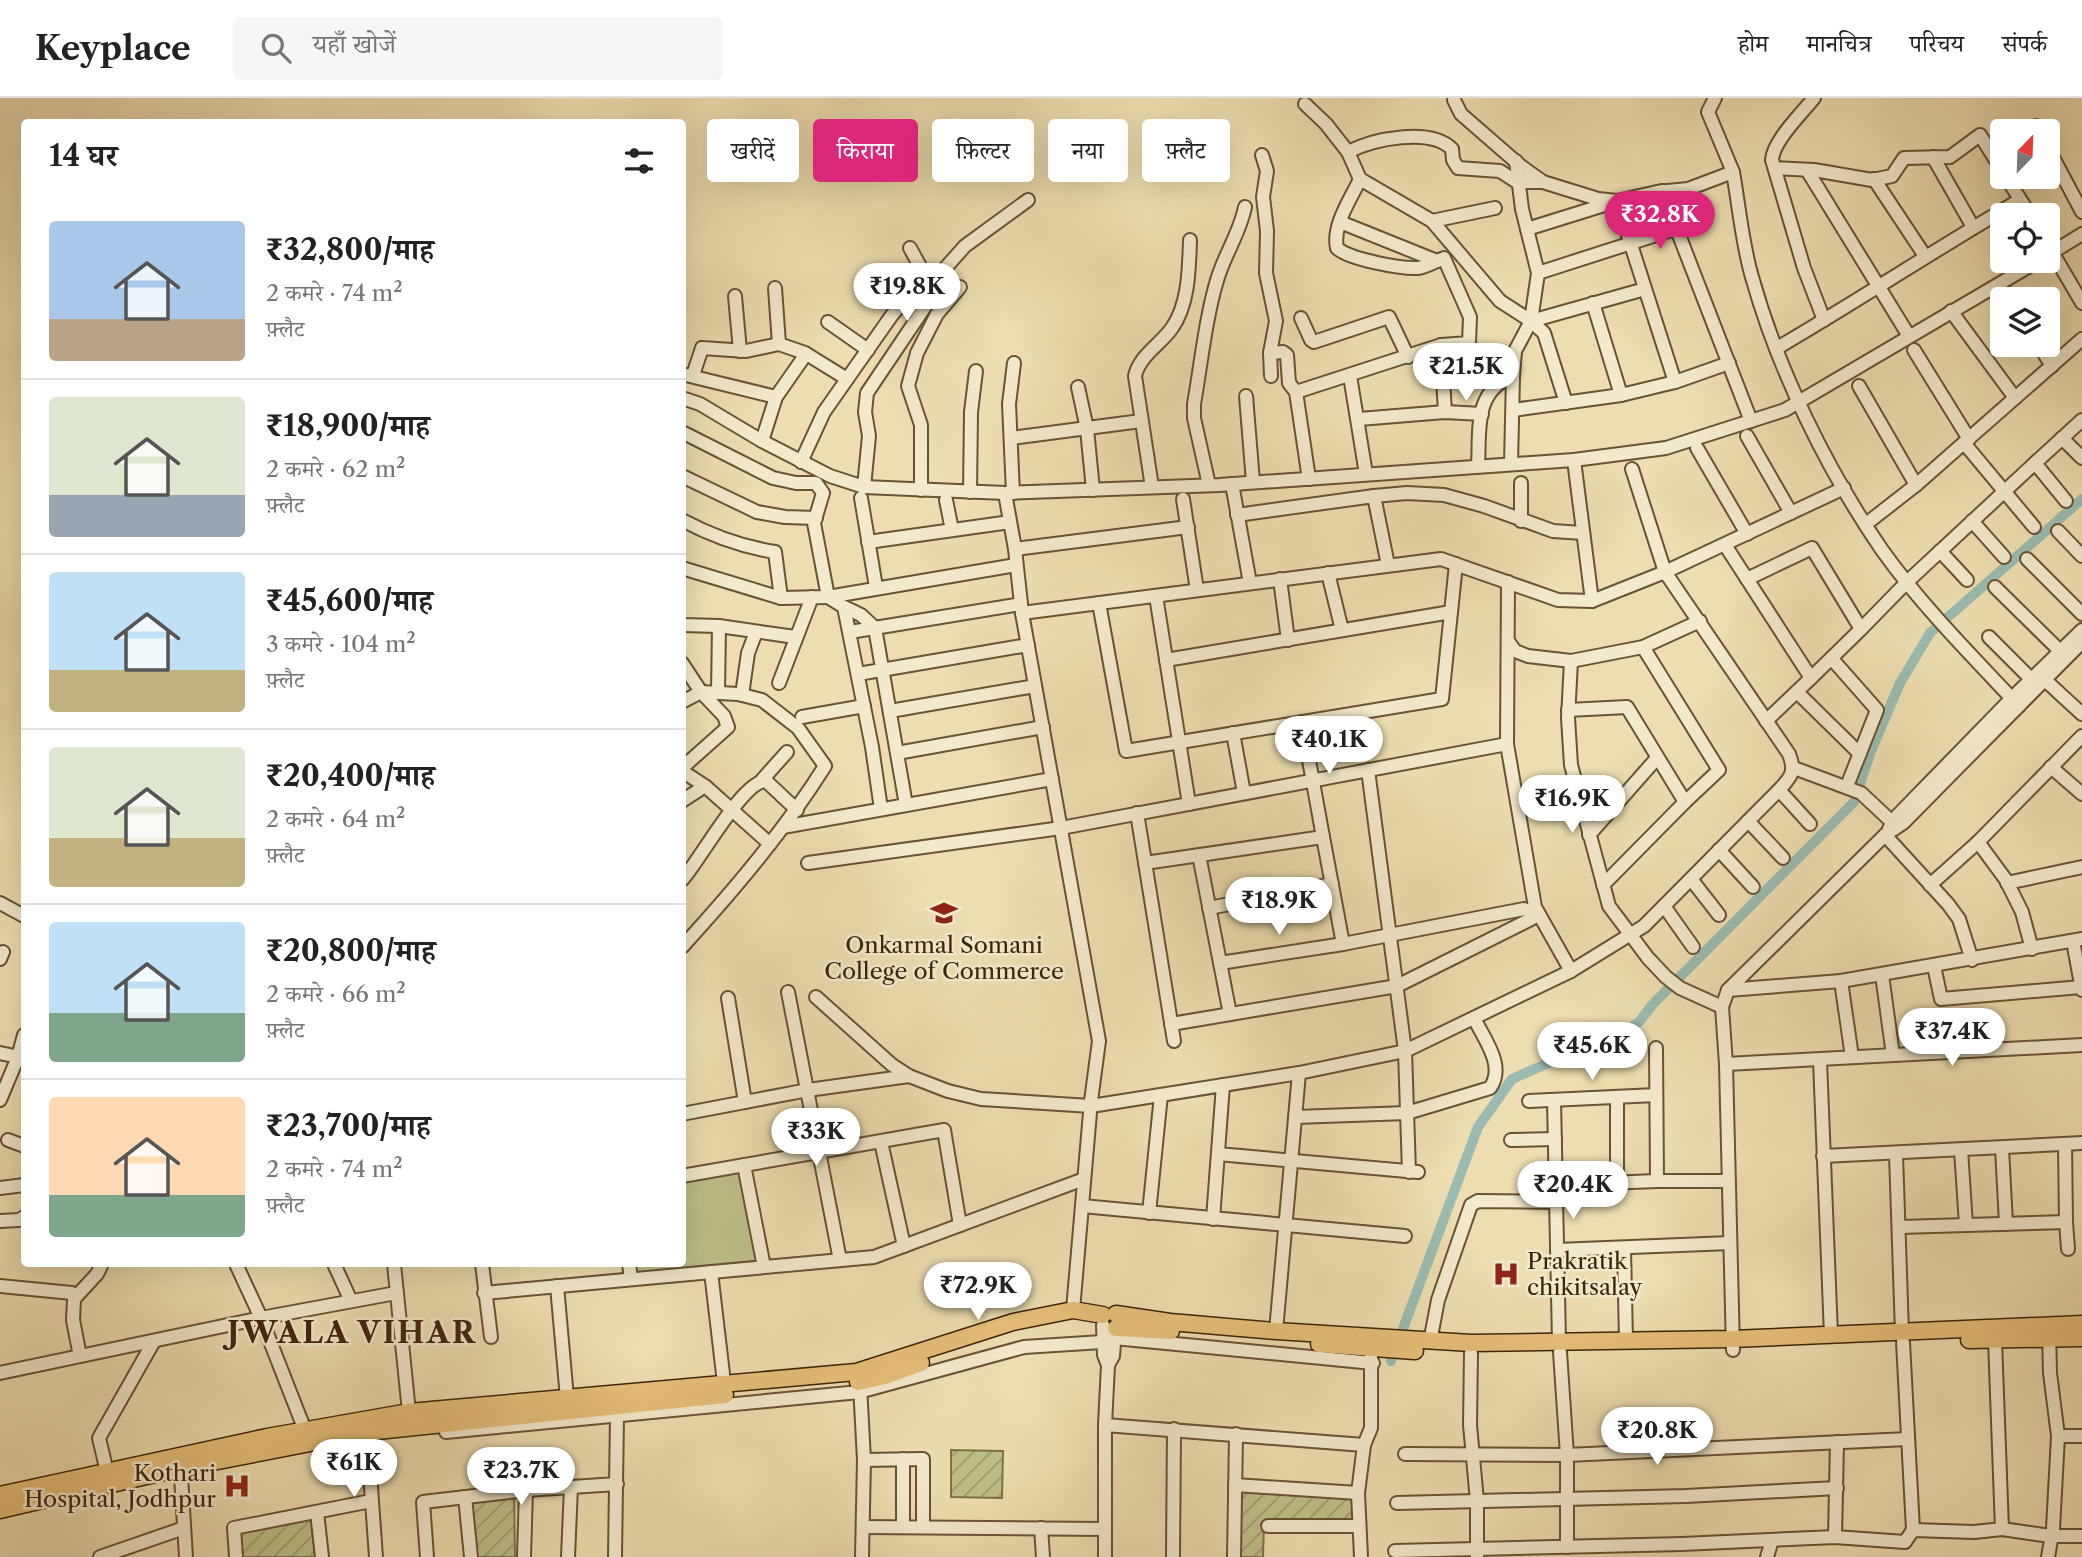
<!DOCTYPE html>
<html lang="hi">
<meta charset="utf-8">
<style>
:root{--surface:#fff;--page:#f6f6f6;--text:#222;--muted:#767676;--line:#e0e0e0;--accent:#db2777}
body{margin:0;font-family:"Libre Caslon Text","Noto Serif Devanagari",serif;background:var(--page);color:var(--text);height:100vh;display:flex;flex-direction:column;font-size:26px;white-space:nowrap}
*{box-sizing:border-box;margin:0}
p{font-size:23px;color:var(--muted)}
.icon{flex:none;width:38px;height:38px;fill:none;stroke:currentColor;stroke-width:2;stroke-linecap:round;stroke-linejoin:round}
.map{position:relative;flex:1;overflow:hidden}
.sheet{position:absolute;left:21px;top:21px;width:665px;height:1148px;display:flex;flex-direction:column;background:var(--surface);border-radius:7px;box-shadow:0 7px 28px #0002}
.sheet>*{flex:none}
.top-card{position:absolute;left:707px;top:21px;width:665px;height:63px;display:flex;gap:14px}
.needle{width:46px;rotate:23deg}
.buttons{position:absolute;left:1990px;top:21px;display:grid;gap:14px}
.buttons a{display:grid;place-items:center;width:70px;height:70px;border-radius:7px;background:var(--surface);box-shadow:0 7px 28px #0002;font-size:35px}
.price{position:absolute;translate:-50% -60px;padding:0 16px;border-radius:24px;background:#fff;color:#222;font-size:23px;line-height:46px;filter:drop-shadow(0 2px 4px #0008)}
.price::after{content:'';position:absolute;left:50%;top:42px;width:21px;height:16px;margin-left:-10px;background:inherit;clip-path:polygon(0 0,100% 0,50% 100%)}
.price.active{background:var(--accent);color:#fff}
ul{padding:0;list-style:none}
li{display:flex;align-items:center;gap:21px;height:175px;padding:0 28px}
li+li{border-top:2px solid var(--line)}
li span{display:grid;place-items:center;flex:none;width:196px;height:140px;border-radius:7px;color:#555}
li>.icon{margin-inline-start:auto}
span .icon{width:84px;height:84px;fill:#fffc;stroke-width:1}
li b{font-size:30px}
h2{display:flex;justify-content:space-between;align-items:center;height:84px;padding:0 28px;font-size:30px}
.pill{padding:0 24px;border-radius:7px;background:var(--surface);box-shadow:0 7px 28px #0002;font-size:24px;line-height:63px}
.pill.active{background:var(--accent);color:#fff}
header{display:flex;align-items:center;gap:42px;box-sizing:border-box;height:98px;padding:0 35px;background:var(--surface);border-bottom:2px solid var(--line)}
header strong{font-size:33px}
nav{display:flex;gap:38px;margin-inline-start:auto;font-size:24px}
.search{width:490px;height:63px;background:var(--page);display:flex;align-items:center;gap:18px;box-sizing:border-box;padding:0 24px;border-radius:7px;color:var(--muted);font-size:26px}
.map>svg:first-child{display:block}
</style>
<header>
<strong>Keyplace</strong>
<div class="search"><svg class="icon" aria-label="search" viewBox="0 0 24 24"><circle cx="10" cy="10" r="6"/><path d="M15 15l6 6"/></svg>यहाँ खोजें</div>
<nav><a>होम</a><a>मानचित्र</a><a>परिचय</a><a>संपर्क</a></nav>
</header>
<div class="map">
<svg width="2082" height="1459" viewBox="0 0 2082 1459">
<defs>
<pattern id="garden-furrows" width="10" height="10" patternUnits="userSpaceOnUse" patternTransform="scale(1.75)"><rect width="10" height="10" fill="#bdbf87"/><path d="M-1 1l2-2M0 10L10 0M9 11l2-2" fill="none" stroke="#9b9b6d"/></pattern>
</defs>
<rect width="100%" height="100%" fill="#edddb0"/>
<filter id="stains"><feTurbulence type="fractalNoise" baseFrequency=".00286" numOctaves="4"/><feColorMatrix values="0 0 0 0 .2 0 0 0 0 .09 0 0 0 0 .02 0 0 0 .5 -.17"/></filter>
<radialGradient id="worn" r=".72"><stop offset=".6" stop-color="#630" stop-opacity="0"/><stop offset="1" stop-color="#630" stop-opacity=".3"/></radialGradient>
<path fill="#bdbf87" stroke="#7e7149" stroke-width="2" d="M744,1067L764,1169L631,1181L629,1166H682L683,1078Z"/>
<g fill="url(#garden-furrows)" stroke="#7e7149" stroke-width="2">
<path d="M951,1352L1003,1353L1002,1400L951,1399Z"/>
<path d="M514,1390L515,1459H474L471,1394Z"/>
<path d="M1240,1394L1355,1401V1424L1264,1423L1263,1459H1238Z"/>
<path d="M311,1421L315,1459H242L240,1435Z"/>
</g>
<g fill="none" stroke-linecap="round" stroke-linejoin="round">
<path stroke="#9abbb2" stroke-width="10" d="M1391,1263L1478,1029L1512,981L1566,957L1599,953L1640,923L1652,907L1854,704L1871,653L1900,585L1930,535L2082,401"/>
<defs>
<g id="minor">
<path d="M1715,0L1708,14L1733,74"/>
<path d="M1814,0C1802,15 1773,43 1772,62L1804,170L1824,222"/>
<path d="M1454,2L1461,16L1522,69L1543,84"/>
<path d="M1305,6L1326,26L1348,54"/>
<path d="M2036,28L2038,33"/>
<path d="M2048,50L2082,114"/>
<path d="M1262,57L1267,73L1263,99L1267,133L1266,175L1276,223L1270,255L1271,278"/>
<path d="M1933,59L1973,129"/>
<path d="M1775,70L1814,72L1872,82L1892,78L1904,60L1950,59L1980,37L2002,72"/>
<path d="M1807,72L1909,238"/>
<path d="M2006,79L2030,117"/>
<path d="M1874,81L1925,158"/>
<path d="M1662,93L1751,323"/>
<path d="M1432,123L1495,110"/>
<path d="M1340,124L1437,163"/>
<path d="M1527,131L1617,103L1657,94L1688,91L1733,74C1739,108 1742,145 1752,179C1778,272 1827,372 1882,452C1922,508 1972,558 2019,608"/>
<path d="M2048,147L2082,205"/>
<path d="M910,150L927,181"/>
<path d="M2048,157L2082,136"/>
<path d="M1538,175L1678,130"/>
<path d="M775,190L779,246"/>
<path d="M2007,195L2011,201"/>
<path d="M735,198L740,253"/>
<path d="M1593,205L1621,297"/>
<path d="M1951,213L2015,300"/>
<path d="M1301,220L1311,242L1314,244L1389,219L1408,259"/>
<path d="M1531,223L1645,191"/>
<path d="M828,224L868,252"/>
<path d="M1441,247L1445,314"/>
<path d="M2039,247L2052,268"/>
<path d="M1777,250C1859,202 1938,150 2020,102"/>
<path d="M1914,252L1969,341"/>
<path d="M1270,255L1283,254L1287,257L1289,285L1296,294L1309,381"/>
<path d="M686,277L776,299"/>
<path d="M693,277L702,250L746,253L779,246L805,255L847,281"/>
<path d="M1350,278L1366,376"/>
<path d="M1859,288L1916,387L1866,426"/>
<path d="M1078,289L1087,331L1093,392"/>
<path d="M1296,294L1441,247L1469,245L1470,219L1444,160C1436,163 1426,169 1418,170C1401,171 1348,161 1337,150C1332,127 1351,101 1360,81"/>
<path d="M1246,298L1253,384"/>
<path d="M682,300L700,306L762,343L830,378L864,389L1005,395L1219,387L1574,362L1666,350L1785,312L2038,163"/>
<path d="M1566,305L1544,235L1531,223L1500,203L1432,123L1360,81L1348,54C1373,41 1430,29 1452,51L1453,62L1458,70L1500,73L1517,84H1543L1598,101L1617,103L1675,284"/>
<path d="M1513,312L1621,297L1675,284L1729,265"/>
<path d="M1359,321L1445,314L1482,316"/>
<path d="M682,334L773,380L796,385H816L823,395L814,425L828,499L844,509L872,649L881,711"/>
<path d="M1747,338L1791,415"/>
<path d="M1011,340L1141,323"/>
<path d="M2062,340L2082,360"/>
<path d="M762,343L776,299L806,256"/>
<path d="M1964,345L2034,429"/>
<path d="M1697,350L1747,436"/>
<path d="M801,364L824,314L892,217L916,189L940,176L965,148L1028,102"/>
<path d="M2035,365L2082,322"/>
<path d="M1511,366L1513,278L1515,253L1531,223L1538,175L1522,111L1516,63"/>
<path d="M1478,368C1480,333 1473,293 1513,278"/>
<path d="M1632,371L1665,474L1844,390"/>
<path d="M682,378L757,414L785,419L816,420"/>
<path d="M1521,385V423"/>
<path d="M1232,386L1250,485"/>
<path d="M1209,387L1194,320V306C1201,266 1206,217 1218,179C1226,154 1240,134 1245,109"/>
<path d="M1916,387L2082,241"/>
<path d="M864,389L869,338L865,314L867,295L945,179L940,176"/>
<path d="M1152,389L1135,278C1139,258 1161,246 1172,230C1189,206 1189,170 1190,142"/>
<path d="M921,392V327L908,288L917,255L937,216L960,189"/>
<path d="M970,394L971,314L976,273"/>
<path d="M1005,395L1015,451L1022,515L1099,943L1091,1003L1073,1212"/>
<path d="M1013,395L1009,306L1014,265"/>
<path d="M1374,398L1407,395L1444,397L1484,408L1553,433L1583,435"/>
<path d="M861,400L876,489"/>
<path d="M1183,401L1197,492"/>
<path d="M946,402L952,432"/>
<path d="M1237,417L1374,398L1388,467"/>
<path d="M682,422C712,438 743,449 775,454L781,500"/>
<path d="M1972,423L2004,459"/>
<path d="M2058,433L2082,458"/>
<path d="M868,444L1010,424"/>
<path d="M1725,447L1811,580L1766,623"/>
<path d="M1015,451L1188,429"/>
<path d="M1940,453L1967,482"/>
<path d="M2027,461L2082,516"/>
<path d="M682,470L781,500L828,499L1016,467"/>
<path d="M1328,475L1342,532"/>
<path d="M1280,481L1288,542"/>
<path d="M1747,481L1812,450L1861,531L1811,580"/>
<path d="M1995,489L2061,554"/>
<path d="M1156,498L1189,706"/>
<path d="M1099,505L1126,653L1442,601L1456,466"/>
<path d="M844,509L861,517L875,530L906,707"/>
<path d="M1022,515L1441,461L1558,502L1592,503"/>
<path d="M682,527L719,528L795,539"/>
<path d="M1861,531L1907,484L2035,365L2066,403"/>
<path d="M850,534L1021,506"/>
<path d="M1989,539L2031,581"/>
<path d="M1508,543L1515,553L1528,558L1571,563L1643,549L1700,523"/>
<path d="M1643,549L1719,672L1685,704"/>
<path d="M1832,561L1877,612L1847,688"/>
<path d="M1166,562L1451,514"/>
<path d="M1571,563L1568,620L1571,667L1609,808L1648,860L1666,879L1680,890L1722,909"/>
<path d="M682,565L701,594L724,618L728,629L682,670"/>
<path d="M858,576L1028,547"/>
<path d="M2045,582L2082,616"/>
<path d="M779,585L812,499"/>
<path d="M1797,594L1860,656"/>
<path d="M718,595L719,528"/>
<path d="M742,597L748,555L756,534"/>
<path d="M682,604L701,594L738,596L762,602L798,630L825,668C784,733 734,792 682,849"/>
<path d="M1568,612L1627,609L1685,704L1603,787"/>
<path d="M890,613L1035,588"/>
<path d="M802,619L864,608"/>
<path d="M1302,624L1323,739"/>
<path d="M1233,635L1244,695"/>
<path d="M1507,646L1508,484"/>
<path d="M897,655L1043,629"/>
<path d="M2051,669L2082,696"/>
<path d="M1794,670L1861,695L1893,725"/>
<path d="M682,673L705,688L770,746"/>
<path d="M762,682L787,654"/>
<path d="M1779,692L1810,726"/>
<path d="M682,703L705,688"/>
<path d="M1137,715L1174,943"/>
<path d="M1748,723L1783,760"/>
<path d="M783,729L1052,681"/>
<path d="M1889,731L1897,718L2012,600L2082,532"/>
<path d="M1589,737L1657,660"/>
<path d="M1885,737L1948,806L1959,821L1972,862"/>
<path d="M1978,744L2006,782L2022,814L2032,851"/>
<path d="M1719,752L1753,789"/>
<path d="M1199,757L1230,916"/>
<path d="M808,765L1061,730L1507,646L1535,809L1571,873L1405,953L1368,672"/>
<path d="M1145,765L1323,739L1343,846L1524,811L1539,817"/>
<path d="M1691,781L1719,817"/>
<path d="M682,782C699,764 743,682 766,683L797,712"/>
<path d="M2007,785L2082,769"/>
<path d="M1930,787L1978,744L2082,638"/>
<path d="M0,805L24,818"/>
<path d="M1664,808L1693,849"/>
<path d="M1209,810L1332,786"/>
<path d="M2073,843L2082,892"/>
<path d="M0,861L3,854"/>
<path d="M1220,865L1343,846"/>
<path d="M1934,868L1941,901L2081,889"/>
<path d="M1571,873L1644,828L1779,692C1791,679 1796,674 1789,656L1665,474L1592,503L1574,362"/>
<path d="M1882,877L1893,957"/>
<path d="M1841,883L1852,959"/>
<path d="M1728,892L1841,883L2082,841"/>
<path d="M788,894L840,1162"/>
<path d="M816,899L892,967L909,978L948,993L981,1001L1091,1008L1299,975L1276,1233"/>
<path d="M728,900L745,1004"/>
<path d="M1171,926L1397,888L1539,817"/>
<path d="M1656,950L1657,1083H1728"/>
<path d="M0,955L24,960"/>
<path d="M1820,963L1831,1237"/>
<path d="M1726,966L2082,947"/>
<path d="M1299,975L1405,953L1409,1074"/>
<path d="M1617,999V1085"/>
<path d="M0,1002L18,959L24,937"/>
<path d="M1554,1002L1559,1244"/>
<path d="M1529,1003L1656,997"/>
<path d="M682,1016L808,992L909,978"/>
<path d="M1295,1019L1407,1015L1490,990C1506,968 1484,941 1474,920"/>
<path d="M8,1042L24,1048"/>
<path d="M1511,1042L1555,1041"/>
<path d="M881,1044L904,1148"/>
<path d="M2002,1050L2006,1126"/>
<path d="M1961,1052L1966,1127"/>
<path d="M1218,1056L1418,1074"/>
<path d="M1896,1056L1902,1235"/>
<path d="M1823,1058L2082,1045"/>
<path d="M744,1067L764,1169"/>
<path d="M682,1078L944,1032L960,1127"/>
<path d="M1556,1087L1657,1083"/>
<path d="M0,1090L24,1087"/>
<path d="M1082,1108L1405,1138"/>
<path d="M1149,1115L1161,997"/>
<path d="M1213,1121L1223,987"/>
<path d="M0,1123L19,1122L24,1119"/>
<path d="M2066,1124L2068,1151"/>
<path d="M1900,1129L2066,1124L2065,1046"/>
<path d="M1624,1150L1626,1243"/>
<path d="M1557,1152L1730,1145"/>
<path d="M236,1166L261,1220L308,1340"/>
<path d="M334,1166L351,1203"/>
<path d="M394,1166L409,1314"/>
<path d="M482,1166L491,1239"/>
<path d="M629,1166L631,1181"/>
<path d="M711,1174L725,1293"/>
<path d="M0,1188L72,1195"/>
<path d="M557,1188L567,1300"/>
<path d="M484,1195L874,1159L1084,1081"/>
<path d="M1103,1227L1104,1257L1108,1267"/>
<path d="M1114,1240L1373,1265"/>
<path d="M1995,1242L2002,1431"/>
<path d="M1430,1244L1438,1202L1471,1107L1478,1103L1556,1104"/>
<path d="M1903,1244L1913,1432"/>
<path d="M1733,1252L1726,966L1722,909L1728,892L1885,737L1903,725L2082,544"/>
<path d="M1560,1254L1567,1357V1449"/>
<path d="M1471,1255L1470,1327L1477,1403V1459"/>
<path d="M80,1258L73,1222L74,1201L97,1176L102,1166"/>
<path d="M0,1275L261,1220L396,1195"/>
<path d="M860,1287L864,1362L862,1459"/>
<path d="M1105,1327L1364,1347"/>
<path d="M367,1334L376,1459"/>
<path d="M446,1334L859,1294L1024,1249L1102,1244"/>
<path d="M2058,1338H2082"/>
<path d="M1405,1356L1567,1357L1908,1341"/>
<path d="M180,1362L186,1459"/>
<path d="M864,1362L923,1361V1429"/>
<path d="M107,1374L99,1340L154,1243"/>
<path d="M1235,1387L1358,1395"/>
<path d="M465,1399L471,1459"/>
<path d="M1397,1405L1686,1398L1837,1390"/>
<path d="M317,1414L322,1459"/>
<path d="M1268,1428H1359"/>
<path d="M864,1429L1105,1431"/>
<path d="M903,1429V1361"/>
<path d="M1041,1430L1043,1459"/>
<path d="M1835,1439L1837,1344"/>
<path d="M1395,1453L1682,1446L1835,1439L1905,1444L1913,1432L1974,1434L2002,1431L2050,1438H2082"/>
<path d="M100,1459L184,1430"/>
<path d="M236,1459L234,1430L371,1403"/>
<path d="M427,1459L423,1404L526,1392L617,1386"/>
<path d="M524,1459L526,1392"/>
<path d="M568,1459L571,1389"/>
<path d="M615,1459L617,1317L615,1309"/>
<path d="M1105,1459V1327L1108,1267L1113,1258L1115,1233"/>
<path d="M1173,1459L1174,1331"/>
<path d="M1234,1459L1236,1336"/>
<path d="M1361,1459L1358,1395L1364,1347L1371,1330V1259"/>
<path d="M1767,1459L1772,1442"/>
<path d="M2048,1459L2053,1431L2058,1338L2050,1275L2049,1232"/>
</g>
<g id="major">
<path d="M1116,1216L1170,1224L1276,1233L1471,1245L1732,1241L2082,1226"/>
<path d="M1116,1230L1171,1233"/>
<path d="M1969,1242L2082,1240"/>
<path d="M1319,1246L1415,1253"/>
<path d="M858,1284L885,1278L921,1265"/>
<path d="M0,1397L267,1339L409,1314L856,1274L1013,1224L1073,1212L1103,1217"/>
<path d="M0,1412L181,1370L367,1334L725,1297"/>
</g>
</defs>
<use href="#minor" stroke="#6a5234" stroke-width="16"/>
<use href="#major" stroke="#3e230b" stroke-width="19"/>
<use href="#minor" stroke="#f3e9cc" stroke-width="12"/>
<use href="#major" stroke="#e6be78" stroke-width="16"/>
</g>
<defs>
<symbol id="university-bare" viewBox="-9 -9 18 18"><path d="M0-5L7-2L0 1L-7-2ZM-4 1L0 2.5L4 1V4Q0 6-4 4Z" fill="#8f2418" stroke="#f3e9cc" stroke-width="2.5" paint-order="stroke"/></symbol>
<symbol id="hospital-bare" viewBox="-9 -9 18 18"><path d="M-5-5h3v3.5h4V-5h3V5h-3V1.5h-4V5h-3Z" fill="#8f2418" stroke="#f3e9cc" stroke-width="2.5" paint-order="stroke"/></symbol>
</defs>
<g fill-rule="evenodd">
<use href="#university-bare" x="925" y="796" width="38" height="38"/>
<use href="#hospital-bare" x="1487" y="1157" width="38" height="38"/>
<use href="#hospital-bare" x="218" y="1369" width="38" height="38"/>
</g>
<g text-anchor="middle" stroke-width="5" stroke-linejoin="round" paint-order="stroke">
<g font-size="23" fill="#3e230b" stroke="#f3e9cc">
<text x="944" y="855">Onkarmal Somani<tspan x="944" dy="26">College of Commerce</tspan></text>
<text x="1527" y="1171" text-anchor="start">Prakratik<tspan x="1527" dy="26">chikitsalay</tspan></text>
<text x="216" y="1383" text-anchor="end">Kothari<tspan x="216" dy="26">Hospital, Jodhpur</tspan></text>
</g>
<g font-size="30" font-weight="bold" letter-spacing="2" fill="#3e230b" stroke="#f3e9cc">
<text x="352" y="1245">JWALA VIHAR</text>
</g>
</g>
<rect width="100%" height="100%" filter="url(#stains)"/>
<rect width="100%" height="100%" fill="url(#worn)"/>
</svg>
<div class="buttons">
<a><svg class="needle" viewBox="-14 -14 28 28"><path d="M0-13l5 13h-10z" fill="#e53935"/><path d="M0 13l5-13h-10z" fill="#767676"/></svg></a>
<a><svg class="icon" aria-label="locate" viewBox="0 0 24 24"><circle cx="12" cy="12" r="6"/><path d="M12 2v4M12 18v4M2 12h4M18 12h4"/></svg></a>
<a><svg class="icon" aria-label="layers" viewBox="0 0 24 24"><path d="M12 4l9 5-9 5-9-5zM3 14l9 5 9-5"/></svg></a>
</div>
<b class="price active" style="left:1660px;top:153px">₹32.8K</b>
<b class="price" style="left:907px;top:225px">₹19.8K</b>
<b class="price" style="left:1466px;top:305px">₹21.5K</b>
<b class="price" style="left:1329px;top:678px">₹40.1K</b>
<b class="price" style="left:1572px;top:737px">₹16.9K</b>
<b class="price" style="left:1279px;top:839px">₹18.9K</b>
<b class="price" style="left:1952px;top:970px">₹37.4K</b>
<b class="price" style="left:1592px;top:984px">₹45.6K</b>
<b class="price" style="left:816px;top:1070px">₹33K</b>
<b class="price" style="left:1573px;top:1123px">₹20.4K</b>
<b class="price" style="left:978px;top:1224px">₹72.9K</b>
<b class="price" style="left:1657px;top:1369px">₹20.8K</b>
<b class="price" style="left:354px;top:1401px">₹61K</b>
<b class="price" style="left:521px;top:1409px">₹23.7K</b>
<div class="top-card">
<a class="pill">खरीदें</a>
<a class="pill active">किराया</a>
<a class="pill">फ़िल्टर</a>
<a class="pill">नया</a>
<a class="pill">फ़्लैट</a>
</div>
<section class="sheet">
<h2>14 घर<svg class="icon" aria-label="filters" viewBox="0 0 24 24"><path d="M4 7h16M4 17h16"/><circle cx="9" cy="7" r="2"/><circle cx="15" cy="17" r="2"/></svg></h2>
<ul>
<li><span style="background:linear-gradient(#a9c7e8 70%,#b9a48a 0)"><svg class="icon" aria-label="home" viewBox="0 0 24 24"><path d="M3 11l9-7 9 7M6 9v11h12V9"/></svg></span><div><b>₹32,800/माह</b><p>2 कमरे · 74 m²</p><p>फ़्लैट</p></div></li>
<li><span style="background:linear-gradient(#dfe7d0 70%,#9aa5b1 0)"><svg class="icon" aria-label="home" viewBox="0 0 24 24"><path d="M3 11l9-7 9 7M6 9v11h12V9"/></svg></span><div><b>₹18,900/माह</b><p>2 कमरे · 62 m²</p><p>फ़्लैट</p></div></li>
<li><span style="background:linear-gradient(#bfe0f5 70%,#c2b280 0)"><svg class="icon" aria-label="home" viewBox="0 0 24 24"><path d="M3 11l9-7 9 7M6 9v11h12V9"/></svg></span><div><b>₹45,600/माह</b><p>3 कमरे · 104 m²</p><p>फ़्लैट</p></div></li>
<li><span style="background:linear-gradient(#dfe7d0 65%,#c2b280 0)"><svg class="icon" aria-label="home" viewBox="0 0 24 24"><path d="M3 11l9-7 9 7M6 9v11h12V9"/></svg></span><div><b>₹20,400/माह</b><p>2 कमरे · 64 m²</p><p>फ़्लैट</p></div></li>
<li><span style="background:linear-gradient(#bfe0f5 65%,#7fa58c 0)"><svg class="icon" aria-label="home" viewBox="0 0 24 24"><path d="M3 11l9-7 9 7M6 9v11h12V9"/></svg></span><div><b>₹20,800/माह</b><p>2 कमरे · 66 m²</p><p>फ़्लैट</p></div></li>
<li><span style="background:linear-gradient(#ffd9b3 70%,#7fa58c 0)"><svg class="icon" aria-label="home" viewBox="0 0 24 24"><path d="M3 11l9-7 9 7M6 9v11h12V9"/></svg></span><div><b>₹23,700/माह</b><p>2 कमरे · 74 m²</p><p>फ़्लैट</p></div></li>
</ul>
</section>
</div>
